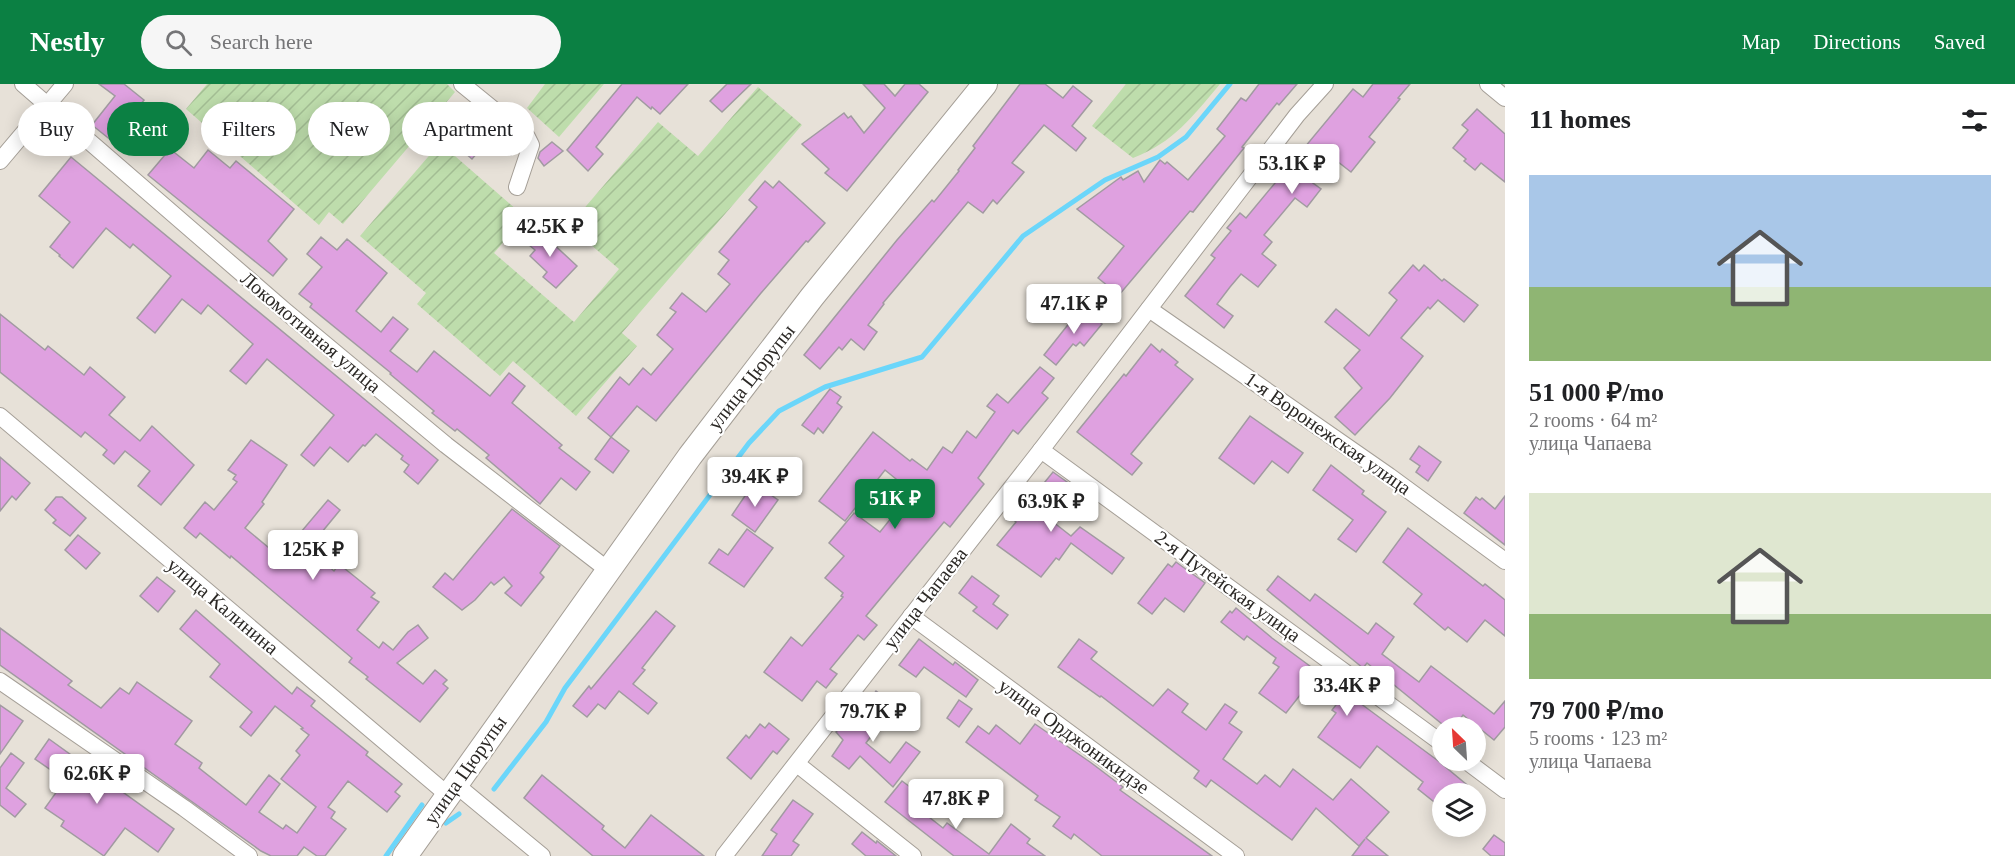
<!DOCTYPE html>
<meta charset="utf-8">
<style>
:root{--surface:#fff;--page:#f6f6f6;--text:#202124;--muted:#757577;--accent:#0b8043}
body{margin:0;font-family:Georgia,serif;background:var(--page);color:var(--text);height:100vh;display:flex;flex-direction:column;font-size:22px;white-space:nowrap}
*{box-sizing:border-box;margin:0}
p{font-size:20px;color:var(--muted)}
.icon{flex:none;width:33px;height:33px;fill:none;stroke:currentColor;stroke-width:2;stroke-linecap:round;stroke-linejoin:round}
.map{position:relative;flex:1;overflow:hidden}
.side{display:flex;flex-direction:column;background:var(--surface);width:510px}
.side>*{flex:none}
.guide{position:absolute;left:18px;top:18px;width:570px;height:54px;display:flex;gap:12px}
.needle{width:39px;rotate:335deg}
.buttons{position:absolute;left:1432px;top:633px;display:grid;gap:12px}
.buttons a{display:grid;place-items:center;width:54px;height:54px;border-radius:50%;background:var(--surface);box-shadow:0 3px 15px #0003;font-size:30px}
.price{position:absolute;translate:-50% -51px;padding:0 14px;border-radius:6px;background:#fff;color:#222;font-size:20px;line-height:39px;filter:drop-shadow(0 2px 3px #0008)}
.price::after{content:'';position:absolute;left:50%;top:36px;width:18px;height:14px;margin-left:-9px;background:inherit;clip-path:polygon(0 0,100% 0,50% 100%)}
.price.selected{background:var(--accent);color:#fff}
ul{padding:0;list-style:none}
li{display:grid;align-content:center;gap:12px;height:318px;padding:0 24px}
li span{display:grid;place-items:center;height:186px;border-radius:0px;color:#555}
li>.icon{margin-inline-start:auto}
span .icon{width:108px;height:108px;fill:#fffc;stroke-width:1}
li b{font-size:26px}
h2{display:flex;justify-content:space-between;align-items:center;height:72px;padding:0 24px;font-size:26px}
.pill{padding:0 21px;border-radius:27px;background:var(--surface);box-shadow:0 3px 15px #0003;font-size:21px;line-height:54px}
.pill.selected{background:var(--accent);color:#fff}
header{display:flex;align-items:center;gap:36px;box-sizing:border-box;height:84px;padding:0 30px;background:var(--accent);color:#fff}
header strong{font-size:28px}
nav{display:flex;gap:33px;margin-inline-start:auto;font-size:21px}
.search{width:420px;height:54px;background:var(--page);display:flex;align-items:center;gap:15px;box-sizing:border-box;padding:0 21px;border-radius:33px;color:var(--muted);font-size:22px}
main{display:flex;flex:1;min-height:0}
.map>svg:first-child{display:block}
</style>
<header>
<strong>Nestly</strong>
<div class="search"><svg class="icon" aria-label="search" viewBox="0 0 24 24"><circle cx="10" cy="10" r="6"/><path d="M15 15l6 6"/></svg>Search here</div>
<nav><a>Map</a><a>Directions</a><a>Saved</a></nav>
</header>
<main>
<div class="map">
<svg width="1505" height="772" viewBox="0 0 1505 772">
<defs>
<pattern id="garden-furrows" width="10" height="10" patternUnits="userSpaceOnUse" patternTransform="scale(1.5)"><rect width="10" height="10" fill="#beddac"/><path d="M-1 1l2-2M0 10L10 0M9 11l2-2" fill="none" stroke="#a3be94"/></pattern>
</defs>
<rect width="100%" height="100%" fill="#e7e1d8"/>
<g fill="url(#garden-furrows)">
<path d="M207,0H447L455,8L343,140L329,128L319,141L186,25Z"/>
<path d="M545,0H604L559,53L527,24Z"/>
<path d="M1126,0H1220C1193,32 1173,59 1133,74L1092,42Z"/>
<path d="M758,3L802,41L622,249L637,262L576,332L513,277L500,292L417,220L426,209L360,152L440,59L525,133L494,169L574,238L619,185L569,142L658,38L698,72Z"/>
</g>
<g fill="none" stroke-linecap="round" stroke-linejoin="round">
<g stroke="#6bd6fa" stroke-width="5">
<path d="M494,705L546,638L565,604L749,359L779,327L825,303L922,273L1023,152L1105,96L1158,73L1186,53L1230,0"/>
<path d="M446,739L459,730"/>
<path d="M386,772L422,721"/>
</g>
</g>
<g fill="#dfa1e0" stroke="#a19aa1" stroke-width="1.5">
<path d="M99,0H124L144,16L112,57L92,41L115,12Z"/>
<path d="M622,0H688L660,30L652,23L651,25L637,13L596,63L603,70L588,87L567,66Z"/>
<path d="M727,0H751L722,28L710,17Z"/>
<path d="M863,0H884L895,12L905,0H919L928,8L847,107L825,89L829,85L802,60L844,29L848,34L851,32L864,49L885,24Z"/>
<path d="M1020,0H1045L1063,14L1073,2L1092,17L1072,42L1086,54L1076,67L1044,41L1012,79L1024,88L997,120L993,116L983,129L968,118L883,219L884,220L868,241L877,248L864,266L851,255L842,266L839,263L820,285L804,271L897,156L932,116L934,118L959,87L958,86L975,64L973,62Z"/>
<path d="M1259,0H1297L1279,21L1277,19L1242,63L1244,64L1193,128L1190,127L1119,211L1098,194L1124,162L1077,125L1121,93L1123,96L1138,87L1144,98L1160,76L1165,80L1167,78L1188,96L1225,52L1217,45L1241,14L1246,17Z"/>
<path d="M1373,0H1410L1398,14L1400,15L1369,53L1375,58L1351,88L1333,74L1313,99L1321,105L1307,123L1295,114L1264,151L1272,158L1262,170L1276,181L1258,203L1241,190L1230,203L1217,220L1233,232L1224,244L1185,212L1215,174L1211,171L1231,147L1227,144L1240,129L1246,134L1353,5L1363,13Z"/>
<path d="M1477,25L1505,50V98L1481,79L1475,86L1464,77L1466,75L1453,64L1468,46L1462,41Z"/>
<path d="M477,26L519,60L511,71L490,54L472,75L450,56Z"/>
<path d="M552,58L563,67L544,82L538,74L540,68Z"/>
<path d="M170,65L194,84L208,66L230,84L236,77L294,125L268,157L287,175L273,192L148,91Z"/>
<path d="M71,73L438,376L418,400L404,388L409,381L401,375L403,372L376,350L365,362L363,361L348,378L330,363L314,382L301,371L334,331L267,275L246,300L230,287L253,260L208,221L201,230L182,215L155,249L137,234L171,192L133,160L130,164L106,144L73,184L59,172L60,171L50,163L70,138L39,112Z"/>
<path d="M765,97L773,104L779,97L825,139L808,158L806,157L761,209L656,337L637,322L611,353L588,334L620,293L629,301L643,284L651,291L673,265L657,251L676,228L670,224L682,209L706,228L730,200L718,190L729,176L719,168L757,123L749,116Z"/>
<path d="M535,143L577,182L556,204L543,193L547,188L530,172L535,166L523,156Z"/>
<path d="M321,153L337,166L347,155L387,189L356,227L381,248L393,233L408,245L390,267L417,288L434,267L490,312L509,289L525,302L512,319L562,361L559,364L590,388L576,406L561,394L540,420L486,374L489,371L457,345L455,347L432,329L434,327L390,290L391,289L310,223L312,220L299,210L322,183L307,170Z"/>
<path d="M1413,181L1419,187L1424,181L1442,197L1444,195L1478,221L1464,238L1438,216L1430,225L1428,223L1401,254L1423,272L1390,314L1355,351L1335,333L1362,304L1344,284L1360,266L1325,238L1336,225L1369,252L1397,216L1389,209Z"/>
<path d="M1082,223L1102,240L1084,262L1080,258L1076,262L1073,260L1056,281L1044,271Z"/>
<path d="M0,230L45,266L48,262L84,291L90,283L125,313L109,331L140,357L152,342L194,381L161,421L138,402L150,387L125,367L114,380L103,371L107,366L85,348L81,353L0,288Z"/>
<path d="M1151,260L1160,268L1162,265L1178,278L1175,281L1193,295L1131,370L1142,379L1132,391L1077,348L1124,290L1126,292Z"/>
<path d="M1040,283L1054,294L1042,309L1048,314L1018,350L1013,346L978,394L984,400L950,443L944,438L866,532L877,541L864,556L858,551L830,585L837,590L826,604L817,597L802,617L764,588L791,553L802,562L843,513L841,512L843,509L825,494L844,472L829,459L854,429L880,448L912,408L885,386L845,437L819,417L873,348L910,377L912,375L927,386L943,363L952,369L967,347L976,354L995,328L987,322L997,310L1008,319Z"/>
<path d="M830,305L841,313L837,319L842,323L823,349L818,344L814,350L802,341Z"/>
<path d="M1250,332L1303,369L1288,389L1272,377L1254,400L1219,374Z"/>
<path d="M611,353L629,367L613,389L595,375Z"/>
<path d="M251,356L287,381L262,418L264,420L245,444L280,473L328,416L340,426L308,465L334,487L339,480L375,509L371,513L379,518L357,546L379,564L383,558L393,566L408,548L418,541L428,554L397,579L423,600L435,586L447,596L443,600L448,604L420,638L366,595L368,593L349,578L352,574L231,472L230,474L200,449L196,454L184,444L205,418L214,426L237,398L233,395L236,391L228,386Z"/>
<path d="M1419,362L1441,378L1428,397L1416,388L1420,382L1410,375Z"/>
<path d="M0,373L30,399L16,416L12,412L0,427Z"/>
<path d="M1331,381L1364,407L1362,410L1386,428L1356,468L1338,455L1353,436L1313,406Z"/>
<path d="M1053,388L1074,403L1048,434L1071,452L1080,443L1124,474L1112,490L1071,459L1059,476L1056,474L1041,493L997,461L1016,438L1014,436Z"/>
<path d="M757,401L778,416L755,448L732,431L749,406L752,409Z"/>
<path d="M1505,412V461L1464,429L1476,413L1480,416L1482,414L1495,425Z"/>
<path d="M56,413H62L86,434L70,452L53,439L56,436L45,426Z"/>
<path d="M512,425L560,462L540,489L544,493L521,522L505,509L512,502L504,493L494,501L491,498L475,516L462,526L433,503L445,489L453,496Z"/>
<path d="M1408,444L1483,502L1485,500L1505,516V552L1485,536L1467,558L1448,543L1445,546L1414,520L1422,510L1383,478Z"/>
<path d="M747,445L773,464L744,503L709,479L719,465L728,471Z"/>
<path d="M78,451L100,469L86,485L65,466Z"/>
<path d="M1176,478L1205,499L1184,528L1165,514L1152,530L1138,519L1168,480L1172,483Z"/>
<path d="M972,492L999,512L993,520L1008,531L997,545L973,527L977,523L959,509Z"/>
<path d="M1278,492L1310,517L1315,510L1368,550L1376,539L1394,553L1382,570L1419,598L1431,582L1494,630L1505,617V643L1494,656L1463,631L1453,644H1447L1367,579L1363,584L1267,506Z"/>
<path d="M157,493L175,507L158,528L140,512Z"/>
<path d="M1236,524L1272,554L1437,676L1478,710H1443V725L1418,705L1423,698L1377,662L1360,684L1318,653L1336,629L1332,626L1336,621L1308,601L1286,629L1259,609L1279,583L1273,579L1276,574L1247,552L1244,556L1221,538L1230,527L1232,529Z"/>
<path d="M196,526L292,610L297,603L315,617L311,622L368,668L366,671L402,700L395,708L400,712L387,728L348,697L328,723L335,728L331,734L346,745L325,772H317L304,763L297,772H271L261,767L0,581V544L72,597L68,601L101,624L120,604L129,610L137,598L192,637L175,660L202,679L199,684L246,721L269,691L280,700L259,728L283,745L286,741L297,749L316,723L281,695L300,671L296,667L309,651L301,645L303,644L275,622L251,652L240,643L252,628L210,593L220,580L180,545Z"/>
<path d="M656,527L675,542L642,584L645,586L633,600L657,619L648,630L619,607L605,625L598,620L587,633L573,622L589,602L591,605Z"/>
<path d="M919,555L953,581L955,578L978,596L966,613L924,583L916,593L899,581Z"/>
<path d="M1079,555L1097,568L1091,575L1153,622L1168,605L1188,620L1182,628L1206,646L1225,620L1237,628L1229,639L1242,648L1223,675L1257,700L1265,691L1280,703L1293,685L1333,716L1351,695L1389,728L1366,754L1388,772H1352L1365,755L1359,762L1316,724L1292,756L1211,696L1206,703L1194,694L1199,687L1101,612L1100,613L1058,583Z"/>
<path d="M876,607L895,621L866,659L890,679L906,658L920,668L893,703L860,672L849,685L832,672L843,656L836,648L842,641L850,646Z"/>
<path d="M959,616L972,625L959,643L947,634Z"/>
<path d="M0,621L23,637L0,670Z"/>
<path d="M769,639L789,655L777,670L773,667L751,695L727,674L746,651L749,654L760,640L765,644Z"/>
<path d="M1035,640L1090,678L1123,703L1120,706L1212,772H1102L1074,750L1071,755L1053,742L1060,733L1035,716L1038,712L966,658L978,642L989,650L996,641L1020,660Z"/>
<path d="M49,655L174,745L158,768L125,744L104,772L61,742L64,737L45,724L65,696L35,675Z"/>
<path d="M11,669L24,679L6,704L26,720L15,733L0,721V684Z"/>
<path d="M542,691L604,742L602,745L625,764L651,731L704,772H593L524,714Z"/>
<path d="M902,697L922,712L915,722L943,744L947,739L989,770L1011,740L1030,755L1027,759L1045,772H954L885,718Z"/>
<path d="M793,716L813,730L793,757L799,761L791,772H762L777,750L771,746Z"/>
<path d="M862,748L876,759L877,757L896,772H866L852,760Z"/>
<path d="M1494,751L1505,759V772H1491L1483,765Z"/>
</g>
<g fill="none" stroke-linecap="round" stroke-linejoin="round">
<defs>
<g id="street">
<path d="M23,0L284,226L446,361L608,486"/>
<path d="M462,0L527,53L531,61L517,103"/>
<path d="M1488,0L1505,14"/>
<path d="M0,77L65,0"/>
<path d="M1149,225L1389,392L1505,477"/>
<path d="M0,332L448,711"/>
<path d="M1041,366L1443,660"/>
<path d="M911,532L1236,772"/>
<path d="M0,597L184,724L249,772"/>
<path d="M1465,676L1505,706"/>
<path d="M797,680L913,772"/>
<path d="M455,700L542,772"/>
<path d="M724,772L1041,366L1297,31L1325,0"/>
</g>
<path id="secondary" d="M405,772L690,372L812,213L985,0"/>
</defs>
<use href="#street" stroke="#a59f97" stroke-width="18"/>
<use href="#secondary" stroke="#a59f97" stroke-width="26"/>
<use href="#street" stroke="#fff" stroke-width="16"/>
<use href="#secondary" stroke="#fff" stroke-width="24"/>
</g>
<g text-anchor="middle" stroke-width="4.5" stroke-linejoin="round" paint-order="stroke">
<g font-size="20" fill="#2b2825" stroke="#fff">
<text transform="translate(311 248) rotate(40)" y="7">Локомотивная улица</text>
<text transform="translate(751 293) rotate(-52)" y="7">улица Цюрупы</text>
<text transform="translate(1328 349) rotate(35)" y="7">1-я Воронежская улица</text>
<text transform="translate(1228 502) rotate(36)" y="7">2-я Путейская улица</text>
<text transform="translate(925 514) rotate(-52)" y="7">улица Чапаева</text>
<text transform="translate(223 522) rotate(40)" y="7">улица Калинина</text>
<text transform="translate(1074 652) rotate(36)" y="7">улица Орджоникидзе</text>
<text transform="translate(465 686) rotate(-55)" y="7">улица Цюрупы</text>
</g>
</g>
</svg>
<div class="buttons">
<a><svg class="needle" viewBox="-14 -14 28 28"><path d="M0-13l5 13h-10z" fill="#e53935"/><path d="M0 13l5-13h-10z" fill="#757577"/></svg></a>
<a><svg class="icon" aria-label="layers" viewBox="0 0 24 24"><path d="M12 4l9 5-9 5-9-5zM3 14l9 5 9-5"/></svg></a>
</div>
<b class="price" style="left:1292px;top:111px">53.1K ₽</b>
<b class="price" style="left:550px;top:174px">42.5K ₽</b>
<b class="price" style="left:1074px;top:251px">47.1K ₽</b>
<b class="price" style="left:755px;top:424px">39.4K ₽</b>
<b class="price selected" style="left:895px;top:446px">51K ₽</b>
<b class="price" style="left:1051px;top:449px">63.9K ₽</b>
<b class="price" style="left:313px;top:497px">125K ₽</b>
<b class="price" style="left:1347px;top:633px">33.4K ₽</b>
<b class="price" style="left:873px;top:659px">79.7K ₽</b>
<b class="price" style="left:97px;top:721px">62.6K ₽</b>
<b class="price" style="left:956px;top:746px">47.8K ₽</b>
<div class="guide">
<a class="pill">Buy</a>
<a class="pill selected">Rent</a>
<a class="pill">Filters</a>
<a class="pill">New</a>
<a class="pill">Apartment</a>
</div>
</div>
<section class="side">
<h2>11 homes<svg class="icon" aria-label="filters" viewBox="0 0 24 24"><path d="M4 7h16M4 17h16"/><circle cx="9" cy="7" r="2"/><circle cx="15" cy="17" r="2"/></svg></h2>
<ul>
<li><span style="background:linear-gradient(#a9c7e8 60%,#8fb573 0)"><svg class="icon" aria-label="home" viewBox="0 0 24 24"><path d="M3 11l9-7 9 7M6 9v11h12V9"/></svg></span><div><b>51 000 ₽/mo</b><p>2 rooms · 64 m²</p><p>улица Чапаева</p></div></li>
<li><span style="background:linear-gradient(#dfe7d0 65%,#8fb573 0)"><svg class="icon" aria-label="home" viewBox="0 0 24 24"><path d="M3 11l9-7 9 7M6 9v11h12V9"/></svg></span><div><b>79 700 ₽/mo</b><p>5 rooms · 123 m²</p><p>улица Чапаева</p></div></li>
</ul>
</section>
</main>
